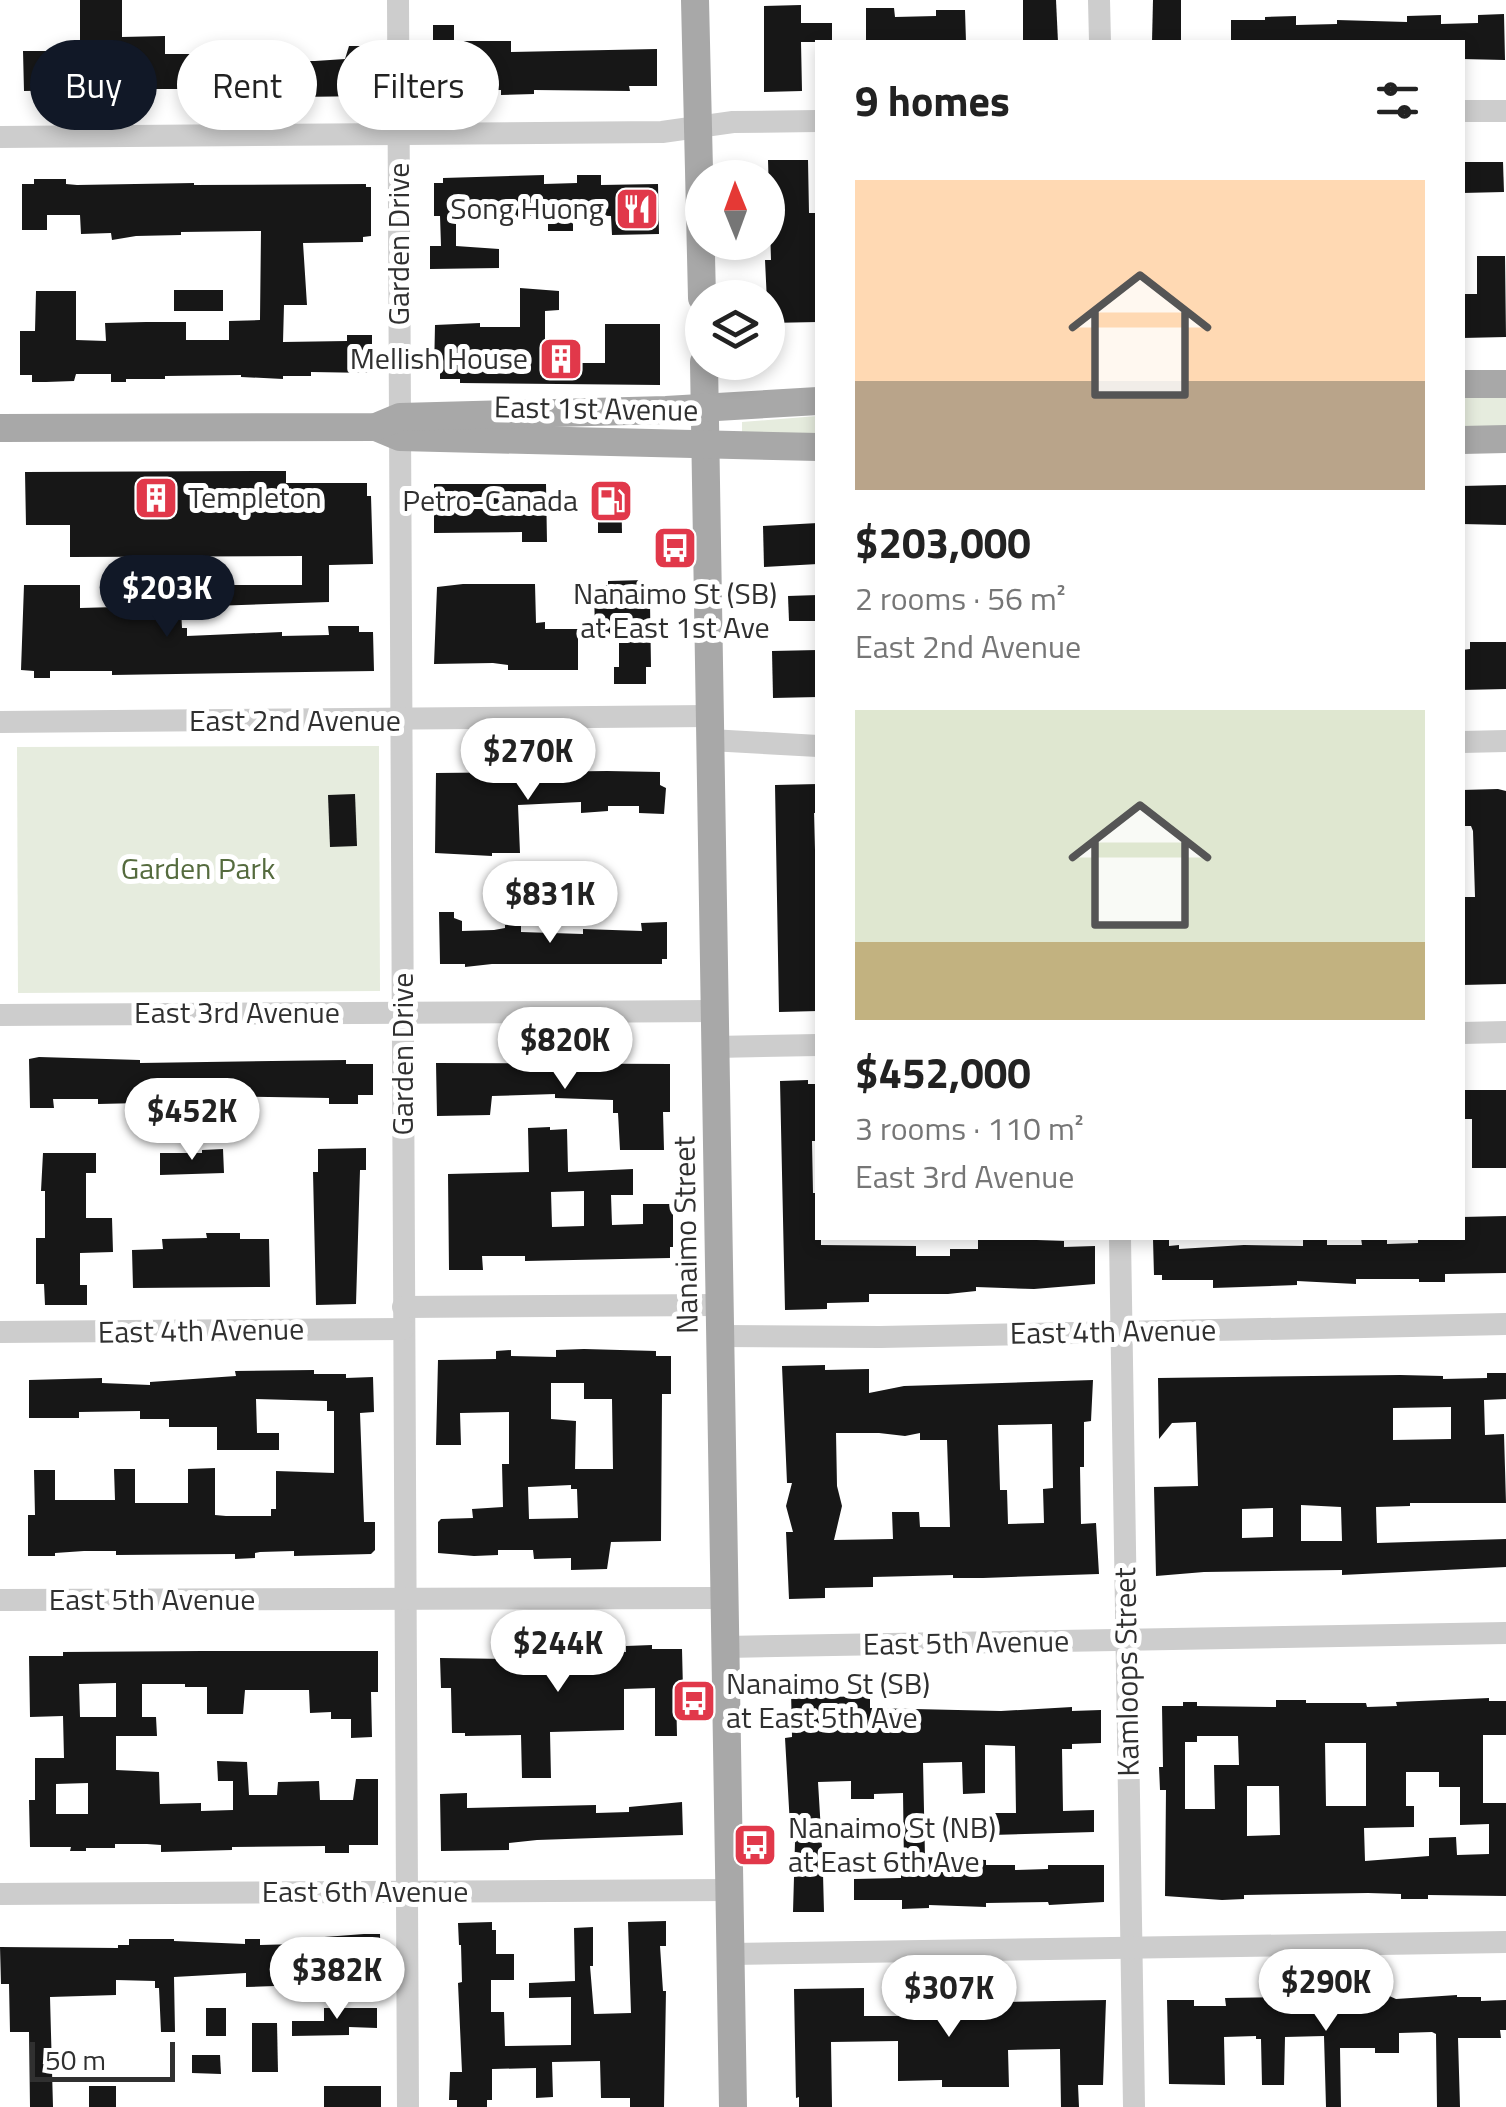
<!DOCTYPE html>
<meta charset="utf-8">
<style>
:root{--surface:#fff;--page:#f6f6f6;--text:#222;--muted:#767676;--accent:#111827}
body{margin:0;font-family:"Titillium Web",sans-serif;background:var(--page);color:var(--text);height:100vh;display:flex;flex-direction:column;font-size:38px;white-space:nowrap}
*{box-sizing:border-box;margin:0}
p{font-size:32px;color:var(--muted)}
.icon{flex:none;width:55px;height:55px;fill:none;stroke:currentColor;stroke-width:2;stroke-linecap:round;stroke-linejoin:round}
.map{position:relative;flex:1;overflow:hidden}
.sheet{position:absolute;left:815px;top:40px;width:650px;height:1200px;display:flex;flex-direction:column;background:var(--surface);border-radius:0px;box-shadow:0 5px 15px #0003}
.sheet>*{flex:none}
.top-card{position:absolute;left:30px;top:40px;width:635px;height:90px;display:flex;gap:20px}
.needle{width:65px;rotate:359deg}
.tools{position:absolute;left:685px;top:160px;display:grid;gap:20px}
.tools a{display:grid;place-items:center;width:100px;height:100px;border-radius:50%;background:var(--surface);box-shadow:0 5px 15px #0003;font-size:50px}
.scale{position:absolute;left:30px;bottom:25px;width:145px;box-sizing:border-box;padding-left:10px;border:5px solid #303030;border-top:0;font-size:28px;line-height:35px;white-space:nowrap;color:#303030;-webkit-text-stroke:8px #fff;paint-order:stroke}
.price{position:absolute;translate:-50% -85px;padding:0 22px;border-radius:35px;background:#fff;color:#222;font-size:32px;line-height:65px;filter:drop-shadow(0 2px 5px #0008)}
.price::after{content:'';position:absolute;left:50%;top:60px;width:30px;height:22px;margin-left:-15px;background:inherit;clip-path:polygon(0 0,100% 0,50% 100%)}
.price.current{background:var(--accent);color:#fff}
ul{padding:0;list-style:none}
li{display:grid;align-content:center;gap:20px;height:530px;padding:0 40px}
li span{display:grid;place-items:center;height:310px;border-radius:0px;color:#555}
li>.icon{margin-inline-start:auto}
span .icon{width:180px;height:180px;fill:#fffc;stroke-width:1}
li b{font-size:42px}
h2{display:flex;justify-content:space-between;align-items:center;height:120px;padding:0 40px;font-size:42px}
.chip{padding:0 35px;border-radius:45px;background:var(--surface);box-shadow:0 5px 15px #0003;font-size:35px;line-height:90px}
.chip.current{background:var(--accent);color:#fff}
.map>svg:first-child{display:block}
</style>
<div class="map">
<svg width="1506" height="2107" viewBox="0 0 1506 2107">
<rect width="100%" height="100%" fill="#fff"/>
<g fill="#e6ecde">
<path d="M1506,394V426L1463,427L1462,395Z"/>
<path d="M817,416V436L742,432V422Z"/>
<path d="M379,746L380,991L18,993L17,747Z"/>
</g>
<g fill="#171717" fill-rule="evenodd">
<path d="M80,0H122V37L165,36V54H251L270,55V61H315L345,59L349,46H371V96L296,97V91H251V95H230V89H127V95H88V90L24,91L23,51H80Z"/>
<path d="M1023,0H1056L1058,42H1023Z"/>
<path d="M1153,0H1181V42H1152Z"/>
<path d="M801,5V23H832V42H801L802,91L764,92V6Z"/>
<path d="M866,8H894L895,17L936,16V10H965L966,42H866Z"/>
<path d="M1504,14L1505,60L1462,59V42H1231V20H1265V17L1296,16V25L1337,24V20L1407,22V16L1441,15V24L1478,23V15Z"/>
<path d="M433,25H454V41H511V52L657,49V86H629L630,91L534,90V94L501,95V90L433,91Z"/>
<path d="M768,160H808L809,213H815L818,322L768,323L765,260H771Z"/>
<path d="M1462,162H1503L1504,192L1462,193Z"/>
<path d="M544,175V184L577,183V175H601V185L658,184L659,234L612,235L611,216L573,215V231H548V215L492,218V212L459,213V217H456V246L499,249V268L430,269V246H441L440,216H434V183H443V178Z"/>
<path d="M34,179H66V184L77,185L194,183V185L366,184V187H371V236L363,237V242L303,243L307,305H284L283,342L347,341V335H372V373L311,372V376H283V379L241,377V375L165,376V379H126V382H111V374H76L74,381L46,382H32V375H20V331H35L36,291H76V340L106,341L105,323L146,322H186V340H229V321L260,320L261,231L181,232V235L136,236L112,240L111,233L81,234L80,215H47V230H22V184H34Z"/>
<path d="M1477,256H1505L1506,337L1462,338V294H1477Z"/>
<path d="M520,288L559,291V310L545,311V341H574L573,363H605V324H660V385L460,383V379H440V373H434L435,325L480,323V327H520Z"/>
<rect x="174" y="290" width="49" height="21"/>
<path d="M286,471V483H367V496H371L373,564L329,565V602L212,606L213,585H302V556L70,557V525H26L25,472Z"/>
<path d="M598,481H621L622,533H598Z"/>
<path d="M434,484H546L547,542H522V532L434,533Z"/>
<path d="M1506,485V525L1462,524V486Z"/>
<path d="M818,523V564L764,567L763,526Z"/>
<path d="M645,580L646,603H650L651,667H646V684H614V667H619V635H595L594,585H608V581Z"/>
<path d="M463,584H535L536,623L545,622V629H578V670H508V665L493,663L434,664L437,587Z"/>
<path d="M24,585H80V608L116,607V586L168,585V610L181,609L182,628H187V636L282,632V636L329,635L328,626H359V632H373L374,671L112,675V671H50V678H34V671L21,670Z"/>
<path d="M818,595V621H789L788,596Z"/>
<path d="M1470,642H1506V689L1462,690V650L1470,649Z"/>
<path d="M818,650V697L773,698L772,651Z"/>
<path d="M607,771L660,772V785L666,788L664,814L639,813V806H608V811L581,813V802L518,805L520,853H492V856L435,853L436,773Z"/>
<path d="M818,784V813H814L815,850H818V1011L779,1012L775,785Z"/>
<path d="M1498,789L1506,791V984L1462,985V897H1475L1473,831L1471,826H1462V790Z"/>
<path d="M355,794L357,846L330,847L328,795Z"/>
<path d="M439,912H454V918L462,921V931L494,930L505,928V925L521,924V932L583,934V929L642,931L641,923L667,922V959H662V964H492L465,967V964H440Z"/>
<path d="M39,1057L140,1060V1063L346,1060V1064H373V1095H358V1104H329V1098L200,1096V1102H173V1094L140,1095L141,1103L98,1104V1099H53L54,1108H30L29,1059Z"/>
<path d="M436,1063L670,1064V1112H663L664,1150H620L618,1113H613V1100L555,1098V1094L492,1096L490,1115L437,1116Z"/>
<path d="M808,1080V1084H818V1141H812L813,1193H818V1238H821V1245L916,1246V1256H950V1249H978V1238L1064,1241V1247L1095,1246V1284L1034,1289L976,1287V1291L948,1294H869V1302L827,1303V1309L785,1310L780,1081Z"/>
<path d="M1462,1090H1506V1168H1472V1119H1462Z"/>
<path d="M550,1127V1130L567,1129L568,1172L633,1169V1195H611L612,1225L643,1224V1204H673V1247H670V1258L525,1261V1256H482L483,1270H449L448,1174L529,1172L528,1128ZM584,1191V1226L552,1227L551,1192Z"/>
<path d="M366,1148V1170H360L356,1304L316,1305L313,1172H318V1149Z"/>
<path d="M223,1149L224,1173L160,1175V1153H202V1150Z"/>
<path d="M43,1153H96V1173H86V1218H112L113,1252L80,1253V1285H87V1305H45L44,1284H36V1238H45V1191H41Z"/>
<path d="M1506,1216V1273L1445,1274V1282H1419V1279H1356V1284L1297,1281V1285L1213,1288V1280H1162V1275H1154L1153,1239H1169V1246L1179,1245V1249L1244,1245L1303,1246V1238H1327V1245H1362L1361,1238H1387V1244L1418,1243V1239L1462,1238V1217Z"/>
<path d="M206,1233H240V1239H269L270,1287L133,1288L132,1250L163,1249L162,1239L207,1238Z"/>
<path d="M584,1349L656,1351V1356H671V1394H662L661,1541L611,1542L607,1569L571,1570V1558L534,1559L533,1550H498V1555L474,1556L438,1553V1522L441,1519L473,1518L472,1509L503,1507L502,1464H509V1412L460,1413L461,1445H436L438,1360L496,1359V1351L511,1350V1356L556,1357V1350ZM551,1383H584V1399H612L613,1469H575L576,1421L551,1419ZM571,1485V1489H577L578,1518L529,1519L528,1487Z"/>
<path d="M825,1365V1370L869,1369V1393L904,1386L1093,1380L1091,1421L1084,1422V1467H1080L1081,1524L1096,1523L1099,1574L983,1578H953V1575L873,1577V1587L825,1588V1598L789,1599L786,1532H793L786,1506L792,1483H787L782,1366ZM1052,1424L1053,1488L1043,1489L1044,1523L1008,1524L1007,1490H1000L998,1425ZM836,1433H879L905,1436L920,1433V1440H947L950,1527H920L919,1512H892L893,1539L834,1540L842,1506L837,1486Z"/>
<path d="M314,1370V1374H346V1378L373,1377L374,1412L360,1413L364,1522H375V1550L371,1554L294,1556V1551L260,1552L255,1553V1558L235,1559V1554L116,1555V1551H84L55,1553V1556H28V1515H35L34,1470H55V1500H115L114,1469H135V1503H188V1469L215,1468V1515L226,1516H271V1509H276V1471L334,1473V1411H327V1401L256,1399L257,1433H279V1450H217V1427H169V1419H140V1411L79,1412V1418H29V1380L102,1378V1383L150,1385V1382L236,1376L235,1371Z"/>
<path d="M1487,1373H1506V1399L1484,1400L1485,1435L1504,1434L1506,1503H1410V1506L1376,1507L1377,1543L1506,1539V1567L1342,1575V1570L1204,1572L1156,1576L1154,1487L1198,1486L1196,1422L1172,1423L1159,1439L1158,1378L1400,1375L1443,1376V1379L1487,1378ZM1451,1407V1439L1393,1440V1408ZM1301,1505L1341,1507L1342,1541H1301ZM1273,1508V1537L1242,1538V1509Z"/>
<path d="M652,1645V1649H682L683,1690H676L677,1736H655V1688L624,1689V1730L550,1732L551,1778H522L521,1735L465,1736V1733H452L451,1688H441L440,1658L509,1659V1655H518V1649H550V1653L565,1654L626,1652V1646Z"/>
<path d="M202,1651H378V1692H371L372,1737L351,1738V1719H331V1712L310,1713L309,1690H245L243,1714H207V1687H185V1684H142V1717H156L157,1736H116V1770L159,1772L160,1804L201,1803V1811L233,1810V1781H218L217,1761L247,1762L249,1795H277L278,1782L319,1781L320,1800H353L356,1779H378V1845H349V1853H325V1846L232,1847V1850L161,1852V1845L147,1844H115V1848H86V1851H70L71,1847H30L29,1800H35V1758H64L63,1716L30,1717L29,1656H63V1652ZM116,1683V1717H80L79,1684ZM88,1783V1814H56V1784Z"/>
<path d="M830,1689V1697L870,1696V1708L1001,1711L1072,1707V1711L1101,1710V1743L1072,1744V1749H1062L1063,1811L1094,1810V1832L991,1835L990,1813H1016L1015,1746L985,1745V1793L963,1794L962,1762L923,1763L925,1857L986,1860V1865H1015V1870L1048,1869V1865H1104V1902L1049,1905L1048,1902L986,1903V1907L929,1905V1908L902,1909V1900H854V1879L901,1878V1866H904L903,1793L874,1794V1799H851V1781L818,1782L822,1848H836V1856L856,1855V1874H823L824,1912H793L795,1842L791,1843L785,1738L792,1737L791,1690Z"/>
<path d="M1489,1698V1701H1506V1735H1483V1803H1506V1896L1428,1895V1899H1401V1894L1368,1893L1244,1895V1899L1222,1900L1165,1896L1166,1790H1160L1159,1767H1163L1162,1706H1183V1702H1197V1706L1276,1707V1700H1306V1703H1366L1367,1707L1397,1706L1396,1702ZM1197,1736H1238L1239,1765H1214L1215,1809H1185V1742H1197ZM1325,1743H1366V1806H1326ZM1406,1772H1439V1787H1460V1825L1489,1824V1854L1457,1855L1456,1837L1429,1838V1856L1365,1861L1364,1828L1414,1827V1806H1406ZM1247,1786H1279L1280,1835L1247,1836Z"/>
<path d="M467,1793V1808L596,1805V1813L629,1812V1807L682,1802L683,1835L537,1840L509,1843V1850L441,1851L440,1794Z"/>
<path d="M666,1921V1946H660L663,1991H666L664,2107H630V2098H601L600,2061L552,2062L553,2097L536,2098V2068L492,2069V2100H487V2107H457V2100H449L450,2072H462L458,1983L462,1982L461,1945H459L458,1923L492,1922V1930H496V1954H514V1980H491V2012H504L505,2046L571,2045V1997L529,1998V1983L575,1981L574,1928L593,1927V1966H590L594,2014L631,2013L628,1922Z"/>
<path d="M364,1934H380L381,1972H370V1977L275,1979V1986L246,1987V1973L174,1977L175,2032H161L159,1988H155V1981L116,1980V1995L50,1997L53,2107H30L29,2032H10L9,1984H1L0,1947L118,1948V1945H129V1939H174V1941L245,1944V1939H260V1945L298,1944V1939Z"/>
<path d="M864,1988V2016H904V2004L1106,2000L1103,2085H1078L1079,2107H1061L1060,2049L1008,2050L1009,2087H942V2080L898,2081V2041L831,2042L832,2107H799V2097L796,2098L794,1989Z"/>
<path d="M1387,1995L1396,1999L1457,1995V1997H1481V2001L1506,2000V2030H1500L1501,2038H1458L1460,2107H1437L1436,2034L1432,2032L1399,2033V2053H1375V2048H1340L1341,2107H1326L1324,2036L1285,2037L1284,2085H1262L1261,2039H1256V2036L1224,2037L1225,2085L1169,2084L1167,2000H1194V2006H1226L1225,1998L1283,1997V2003L1343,2001Z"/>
<rect x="206" y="2008" width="20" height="28"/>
<path d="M324,2008H377V2028L349,2027V2035L292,2036V2021H324Z"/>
<path d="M252,2023H277L278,2072H252Z"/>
<path d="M192,2055H220L221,2074L192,2073Z"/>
<rect x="89" y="2086" width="27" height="21"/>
<rect x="324" y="2086" width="57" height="21"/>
</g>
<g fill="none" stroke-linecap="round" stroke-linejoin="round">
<g stroke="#cdcdcd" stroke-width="22">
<path d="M398,0L408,2107"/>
<path d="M1099,0L1100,42"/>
<path d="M1462,111H1506"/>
<path d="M0,137L662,132L733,122L818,121"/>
<path d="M0,722L709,716"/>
<path d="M710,740L818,746"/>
<path d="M1462,742L1506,741"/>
<path d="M0,1015L715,1011"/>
<path d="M1462,1033L1506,1032"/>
<path d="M715,1047L818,1045"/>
<path d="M1120,1238L1134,2107"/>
<path d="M403,1307L719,1305"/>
<path d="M0,1332L403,1329"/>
<path d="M720,1336L880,1337L1506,1324"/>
<path d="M0,1600L725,1598"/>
<path d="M725,1647L1506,1633"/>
<path d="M0,1894L729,1890"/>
<path d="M730,1954L1506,1942"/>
</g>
<g stroke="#a8a8a8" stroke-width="28">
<path d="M695,0L702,298"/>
<path d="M704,362L733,2107"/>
<path d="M1462,384H1506"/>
<path d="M376,427L400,437L818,447"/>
<path d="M0,428L376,427L400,417L666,410L818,401"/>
<path d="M1462,440L1506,439"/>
</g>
</g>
<defs>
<symbol id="restaurant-square" viewBox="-11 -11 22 22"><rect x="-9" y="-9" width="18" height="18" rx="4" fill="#e1384a" stroke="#fff"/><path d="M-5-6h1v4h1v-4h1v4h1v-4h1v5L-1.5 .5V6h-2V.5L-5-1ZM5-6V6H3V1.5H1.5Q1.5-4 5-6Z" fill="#fff"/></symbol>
<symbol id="building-square" viewBox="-11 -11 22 22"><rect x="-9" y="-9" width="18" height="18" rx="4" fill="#e1384a" stroke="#fff"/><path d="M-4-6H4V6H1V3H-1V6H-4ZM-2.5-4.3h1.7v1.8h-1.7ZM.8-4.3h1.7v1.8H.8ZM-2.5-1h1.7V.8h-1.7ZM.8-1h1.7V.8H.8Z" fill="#fff"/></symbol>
<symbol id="fuel-square" viewBox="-11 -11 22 22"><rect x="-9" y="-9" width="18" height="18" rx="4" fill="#e1384a" stroke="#fff"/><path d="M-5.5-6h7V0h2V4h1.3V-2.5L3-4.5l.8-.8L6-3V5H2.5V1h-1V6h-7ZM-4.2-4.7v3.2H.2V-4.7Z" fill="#fff"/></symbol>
<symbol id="bus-square" viewBox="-11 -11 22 22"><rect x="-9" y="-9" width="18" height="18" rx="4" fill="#e1384a" stroke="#fff"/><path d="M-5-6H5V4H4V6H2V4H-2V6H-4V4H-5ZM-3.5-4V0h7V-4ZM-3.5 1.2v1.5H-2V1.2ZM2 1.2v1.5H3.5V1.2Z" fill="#fff"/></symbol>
</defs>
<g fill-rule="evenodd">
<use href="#restaurant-square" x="612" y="184" width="50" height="50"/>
<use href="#building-square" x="536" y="334" width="50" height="50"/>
<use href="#building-square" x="131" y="473" width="50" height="50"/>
<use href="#fuel-square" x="586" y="476" width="50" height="50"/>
<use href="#bus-square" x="650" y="523" width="50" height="50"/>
<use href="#bus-square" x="669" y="1676" width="50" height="50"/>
<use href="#bus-square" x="730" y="1820" width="50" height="50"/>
</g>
<g text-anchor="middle" stroke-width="10" stroke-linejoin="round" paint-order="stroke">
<g font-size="30" fill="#303030" stroke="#fff" text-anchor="end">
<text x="604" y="219">Song Huong</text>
<text x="528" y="369">Mellish House</text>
<text x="188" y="508" text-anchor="start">Templeton</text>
<text x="578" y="511">Petro-Canada</text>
<text x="675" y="604" text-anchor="middle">Nanaimo St (SB)<tspan x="675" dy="34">at East 1st Ave</tspan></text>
<text x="726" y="1694" text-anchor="start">Nanaimo St (SB)<tspan x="726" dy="34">at East 5th Ave</tspan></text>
<text x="788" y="1838" text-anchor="start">Nanaimo St (NB)<tspan x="788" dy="34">at East 6th Ave</tspan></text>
</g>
<g font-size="30" fill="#303030" stroke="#fff">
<text transform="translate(399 244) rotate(-90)" y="10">Garden Drive</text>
<text transform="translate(596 409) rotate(1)" y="10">East 1st Avenue</text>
<text x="295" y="731">East 2nd Avenue</text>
<text x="237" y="1023">East 3rd Avenue</text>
<text transform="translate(403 1054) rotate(-90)" y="10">Garden Drive</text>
<text transform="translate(686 1235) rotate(-91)" y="10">Nanaimo Street</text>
<text transform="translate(201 1331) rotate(-1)" y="10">East 4th Avenue</text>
<text transform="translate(1113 1332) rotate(-1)" y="10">East 4th Avenue</text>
<text x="152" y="1610">East 5th Avenue</text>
<text transform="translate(966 1643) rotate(-1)" y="10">East 5th Avenue</text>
<text transform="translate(1127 1672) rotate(-91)" y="10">Kamloops Street</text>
<text x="365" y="1902">East 6th Avenue</text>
</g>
<g font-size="30" fill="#556b3e" stroke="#fff">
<text x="198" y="879">Garden Park</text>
</g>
</g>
</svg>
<div class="tools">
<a><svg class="needle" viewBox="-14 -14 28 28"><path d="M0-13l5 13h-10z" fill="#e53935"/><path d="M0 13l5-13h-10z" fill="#767676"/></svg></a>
<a><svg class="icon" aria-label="layers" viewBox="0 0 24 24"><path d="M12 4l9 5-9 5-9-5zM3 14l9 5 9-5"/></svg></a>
</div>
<div class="scale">50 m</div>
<b class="price current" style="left:167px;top:640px">$203K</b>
<b class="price" style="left:528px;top:803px">$270K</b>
<b class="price" style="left:550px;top:946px">$831K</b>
<b class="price" style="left:565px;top:1092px">$820K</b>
<b class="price" style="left:192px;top:1163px">$452K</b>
<b class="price" style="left:558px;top:1695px">$244K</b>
<b class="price" style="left:337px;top:2022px">$382K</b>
<b class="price" style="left:1326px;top:2034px">$290K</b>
<b class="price" style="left:949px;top:2040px">$307K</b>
<div class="top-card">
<a class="chip current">Buy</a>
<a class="chip">Rent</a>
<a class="chip">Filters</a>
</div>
<section class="sheet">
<h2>9 homes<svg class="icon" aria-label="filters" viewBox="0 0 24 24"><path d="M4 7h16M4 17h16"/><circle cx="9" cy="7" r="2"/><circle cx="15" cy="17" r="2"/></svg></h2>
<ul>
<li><span style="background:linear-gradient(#ffd9b3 65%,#b9a48a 0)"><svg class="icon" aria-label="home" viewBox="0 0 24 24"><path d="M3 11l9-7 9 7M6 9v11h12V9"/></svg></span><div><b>$203,000</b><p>2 rooms · 56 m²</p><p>East 2nd Avenue</p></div></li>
<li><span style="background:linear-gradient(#dfe7d0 75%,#c2b280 0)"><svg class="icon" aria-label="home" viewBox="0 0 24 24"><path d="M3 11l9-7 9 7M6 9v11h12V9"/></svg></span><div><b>$452,000</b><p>3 rooms · 110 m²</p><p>East 3rd Avenue</p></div></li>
</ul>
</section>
</div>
